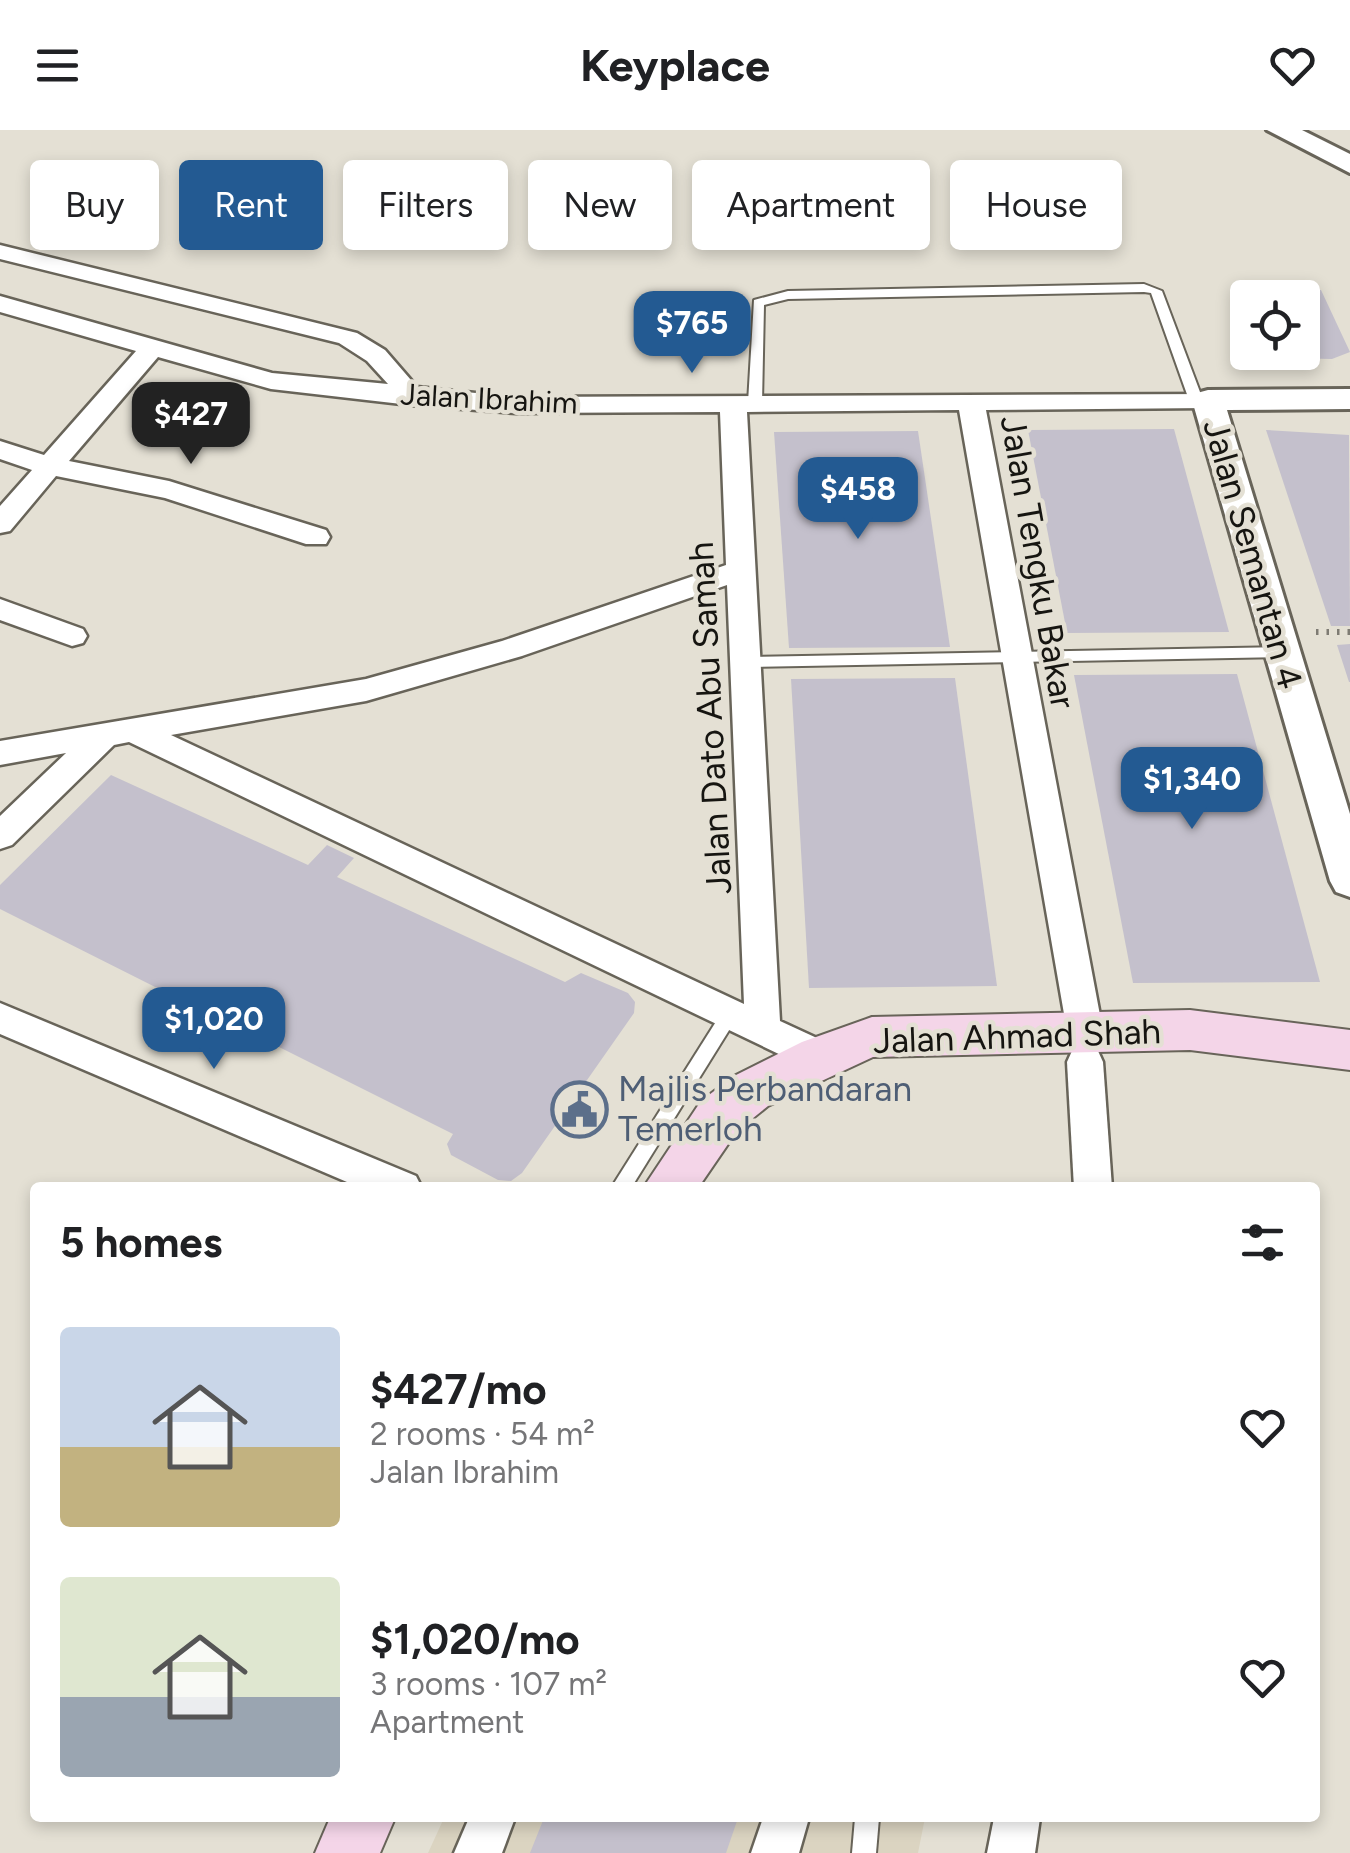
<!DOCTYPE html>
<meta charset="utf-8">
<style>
:root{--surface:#fff;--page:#f6f6f6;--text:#202124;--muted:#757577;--accent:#235a92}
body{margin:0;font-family:Figtree,sans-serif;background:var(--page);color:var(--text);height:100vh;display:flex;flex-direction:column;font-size:38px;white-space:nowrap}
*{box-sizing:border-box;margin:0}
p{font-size:32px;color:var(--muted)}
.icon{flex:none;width:55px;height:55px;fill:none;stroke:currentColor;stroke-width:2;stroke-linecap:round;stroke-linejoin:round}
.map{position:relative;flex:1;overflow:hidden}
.side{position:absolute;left:30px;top:1052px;width:1290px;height:640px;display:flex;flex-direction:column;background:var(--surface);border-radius:10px;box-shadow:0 5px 15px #0003}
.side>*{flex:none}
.guide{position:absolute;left:30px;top:30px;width:1290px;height:90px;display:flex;gap:20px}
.controls{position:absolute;left:1230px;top:150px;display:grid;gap:20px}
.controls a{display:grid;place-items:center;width:90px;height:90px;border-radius:10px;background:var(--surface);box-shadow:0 5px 15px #0003;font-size:50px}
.price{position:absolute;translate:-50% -85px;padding:0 22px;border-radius:20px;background:var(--accent);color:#fff;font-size:32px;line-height:65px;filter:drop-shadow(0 2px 5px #0008)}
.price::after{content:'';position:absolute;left:50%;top:60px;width:30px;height:22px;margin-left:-15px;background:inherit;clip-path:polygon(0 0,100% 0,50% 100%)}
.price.active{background:#222;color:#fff}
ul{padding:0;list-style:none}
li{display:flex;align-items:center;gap:30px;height:250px;padding:0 30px}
li span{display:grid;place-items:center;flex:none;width:280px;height:200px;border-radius:10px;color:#555}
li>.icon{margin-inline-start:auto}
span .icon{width:120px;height:120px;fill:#fffc;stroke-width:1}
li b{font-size:42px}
h2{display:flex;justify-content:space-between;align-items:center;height:120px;padding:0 30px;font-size:42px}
.chip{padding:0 35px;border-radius:10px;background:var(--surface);box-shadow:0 5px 15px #0003;font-size:35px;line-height:90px}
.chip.active{background:var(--accent);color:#fff}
header{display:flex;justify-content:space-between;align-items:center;height:130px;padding:0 30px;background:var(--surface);font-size:45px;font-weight:700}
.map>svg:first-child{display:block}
</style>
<header><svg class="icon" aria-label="menu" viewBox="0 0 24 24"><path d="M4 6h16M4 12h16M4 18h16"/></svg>Keyplace<svg class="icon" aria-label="heart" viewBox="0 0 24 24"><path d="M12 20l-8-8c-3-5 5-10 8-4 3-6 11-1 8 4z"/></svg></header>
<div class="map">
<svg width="1350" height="1723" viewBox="0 0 1350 1723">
<rect width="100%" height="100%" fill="#e4e0d4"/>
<path fill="#dbd4c1" d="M444,1688H925L918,1723H428Z"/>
<g fill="#c4c0cc">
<path d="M1321,160L1350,222L1332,229L1282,228L1276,222H1302V168H1248L1246,163Z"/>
<path d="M1174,299L1229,502L1067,503L1028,300Z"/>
<path d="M1266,300L1349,305L1350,496H1331Z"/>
<path d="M918,301L950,517L789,518L774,302Z"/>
<path d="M1350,514V552H1349L1337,515Z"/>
<path d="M1237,544L1320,852L1133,853L1074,545Z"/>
<path d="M955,548L997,856L809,858L791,549Z"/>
<path d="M111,645L308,735L327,715L354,728L337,747L565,852L581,843L628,863L635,872L634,883L522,1043L511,1051L498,1050L451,1025L447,1014L453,1004L215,885L199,904L170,889L185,872L0,779V755Z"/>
<path d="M544,1688H738L726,1723H530Z"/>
</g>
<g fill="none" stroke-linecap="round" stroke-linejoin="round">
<defs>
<g id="service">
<path d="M1144,154L1162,161L1203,270L1201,273L1196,274L1189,270L1151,163L1144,162L788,169L764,175L762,273L755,277L748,273L754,170L788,161Z"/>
<path d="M1282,517L1290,522L1282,527L745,537L737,532L745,527Z"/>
<path d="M730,877L736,879L739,884L736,889L631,1058H611L724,879Z"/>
<path d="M855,1688H879L876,1723H852Z"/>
</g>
<g id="minor">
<path d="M0,115L357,203L385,220L417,257L516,267L1217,264L1221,270L1217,276L1208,278L986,280L1103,901L1098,911L1085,916L1072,911L1067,901L959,280L747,282L780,891L832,915L837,926L832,937L819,941L806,937L129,612L114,615L12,715L0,719V686L66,623L0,635V611L366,549L502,511L726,435L720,282L516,283L410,275L271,259L158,227L69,331L169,351L326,400L330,407L326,414H306L165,368L56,346L10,401L0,403V376L32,340L0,329V311L44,325L136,221L0,182V166L272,243L388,254L367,231L339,213L0,129ZM727,455L744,874L171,605L366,571L522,526Z"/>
<path d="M0,469L83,499L87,506L83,513L72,516L0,490Z"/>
<path d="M0,873L416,1046L422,1058H361L0,904Z"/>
<path d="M1085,917L1098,921L1103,932L1112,1058H1074L1067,932L1072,921Z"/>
<path d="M469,1688H515L502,1723H454Z"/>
<path d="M763,1688H809L799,1723H751Z"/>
<path d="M994,1688H1040L1035,1723H987Z"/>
</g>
<g id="tertiary">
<path d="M1267,0H1302L1350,24V43Z"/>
<path d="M1350,259V279L1227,280L1350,684V767L1336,762L1330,751L1192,270L1197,263L1208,260Z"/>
</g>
<g id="secondary">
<path d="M1190,880L1350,900V940L1190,920L873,927L768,976L737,1001L698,1058H643L701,971L734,946L802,912L872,887Z"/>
<path d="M330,1688H395L380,1723H315Z"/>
</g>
</defs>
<use href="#service" stroke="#686459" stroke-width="4"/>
<use href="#minor" stroke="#686459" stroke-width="5"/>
<use href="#tertiary" stroke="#686459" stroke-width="6"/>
<use href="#secondary" stroke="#686459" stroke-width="4"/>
<path stroke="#7e7b73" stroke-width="6" stroke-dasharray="2.5 8" stroke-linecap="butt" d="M1316,502H1350"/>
<use href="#service" fill="#fff" fill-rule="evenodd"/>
<use href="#minor" fill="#fff" fill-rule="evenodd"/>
<use href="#tertiary" fill="#fff" fill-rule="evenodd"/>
<use href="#secondary" fill="#f4d5e8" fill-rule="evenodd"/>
</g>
<defs>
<symbol id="civic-ring" viewBox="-11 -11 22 22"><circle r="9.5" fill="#e4e0d4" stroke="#5c6f8a" stroke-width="1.5"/><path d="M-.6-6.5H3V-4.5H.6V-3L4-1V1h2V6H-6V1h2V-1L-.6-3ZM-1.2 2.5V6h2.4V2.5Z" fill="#5c6f8a"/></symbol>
</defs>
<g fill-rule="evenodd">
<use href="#civic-ring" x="548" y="948" width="63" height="63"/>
</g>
<g text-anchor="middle" stroke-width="9" stroke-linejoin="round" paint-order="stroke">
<g font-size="30" fill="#161511" stroke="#e4e0d4">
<text transform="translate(489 269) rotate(3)" y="10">Jalan Ibrahim</text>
</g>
<g font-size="35" fill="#161511" stroke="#e4e0d4">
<text transform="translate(1253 424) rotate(74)" y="12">Jalan Semantan 4</text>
<text transform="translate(1038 432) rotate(80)" y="12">Jalan Tengku Bakar</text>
<text transform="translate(710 588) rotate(-93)" y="12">Jalan Dato Abu Samah</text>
<text transform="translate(1017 906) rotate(-2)" y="12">Jalan Ahmad Shah</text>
</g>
<g font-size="35" fill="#4e5e75" stroke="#e4e0d4" text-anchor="start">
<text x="618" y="971">Majlis Perbandaran<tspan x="618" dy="40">Temerloh</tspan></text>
</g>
</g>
</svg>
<div class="controls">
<a><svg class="icon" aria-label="locate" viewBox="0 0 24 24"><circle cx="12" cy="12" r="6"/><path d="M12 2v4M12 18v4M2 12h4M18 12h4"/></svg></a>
</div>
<b class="price" style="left:692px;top:246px">$765</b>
<b class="price active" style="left:191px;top:337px">$427</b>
<b class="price" style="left:858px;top:412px">$458</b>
<b class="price" style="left:1192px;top:702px">$1,340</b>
<b class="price" style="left:214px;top:942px">$1,020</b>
<div class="guide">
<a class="chip">Buy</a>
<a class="chip active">Rent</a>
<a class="chip">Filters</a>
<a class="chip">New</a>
<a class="chip">Apartment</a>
<a class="chip">House</a>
</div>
<section class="side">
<h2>5 homes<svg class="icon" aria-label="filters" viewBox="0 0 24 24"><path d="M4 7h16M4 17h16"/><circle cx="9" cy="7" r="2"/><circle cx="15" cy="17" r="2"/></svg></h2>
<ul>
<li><span style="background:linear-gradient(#c9d6e8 60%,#c2b280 0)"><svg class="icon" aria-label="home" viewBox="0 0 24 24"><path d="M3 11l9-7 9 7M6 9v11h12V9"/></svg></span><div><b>$427/mo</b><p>2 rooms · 54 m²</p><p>Jalan Ibrahim</p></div><svg class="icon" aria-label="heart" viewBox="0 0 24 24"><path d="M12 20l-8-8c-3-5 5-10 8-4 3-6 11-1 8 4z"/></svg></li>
<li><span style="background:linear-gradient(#dfe7d0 60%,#9aa5b1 0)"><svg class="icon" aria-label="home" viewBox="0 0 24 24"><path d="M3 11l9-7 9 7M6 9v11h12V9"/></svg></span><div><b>$1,020/mo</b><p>3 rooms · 107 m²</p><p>Apartment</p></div><svg class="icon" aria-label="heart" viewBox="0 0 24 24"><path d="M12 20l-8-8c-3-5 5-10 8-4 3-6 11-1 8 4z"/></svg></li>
</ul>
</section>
</div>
